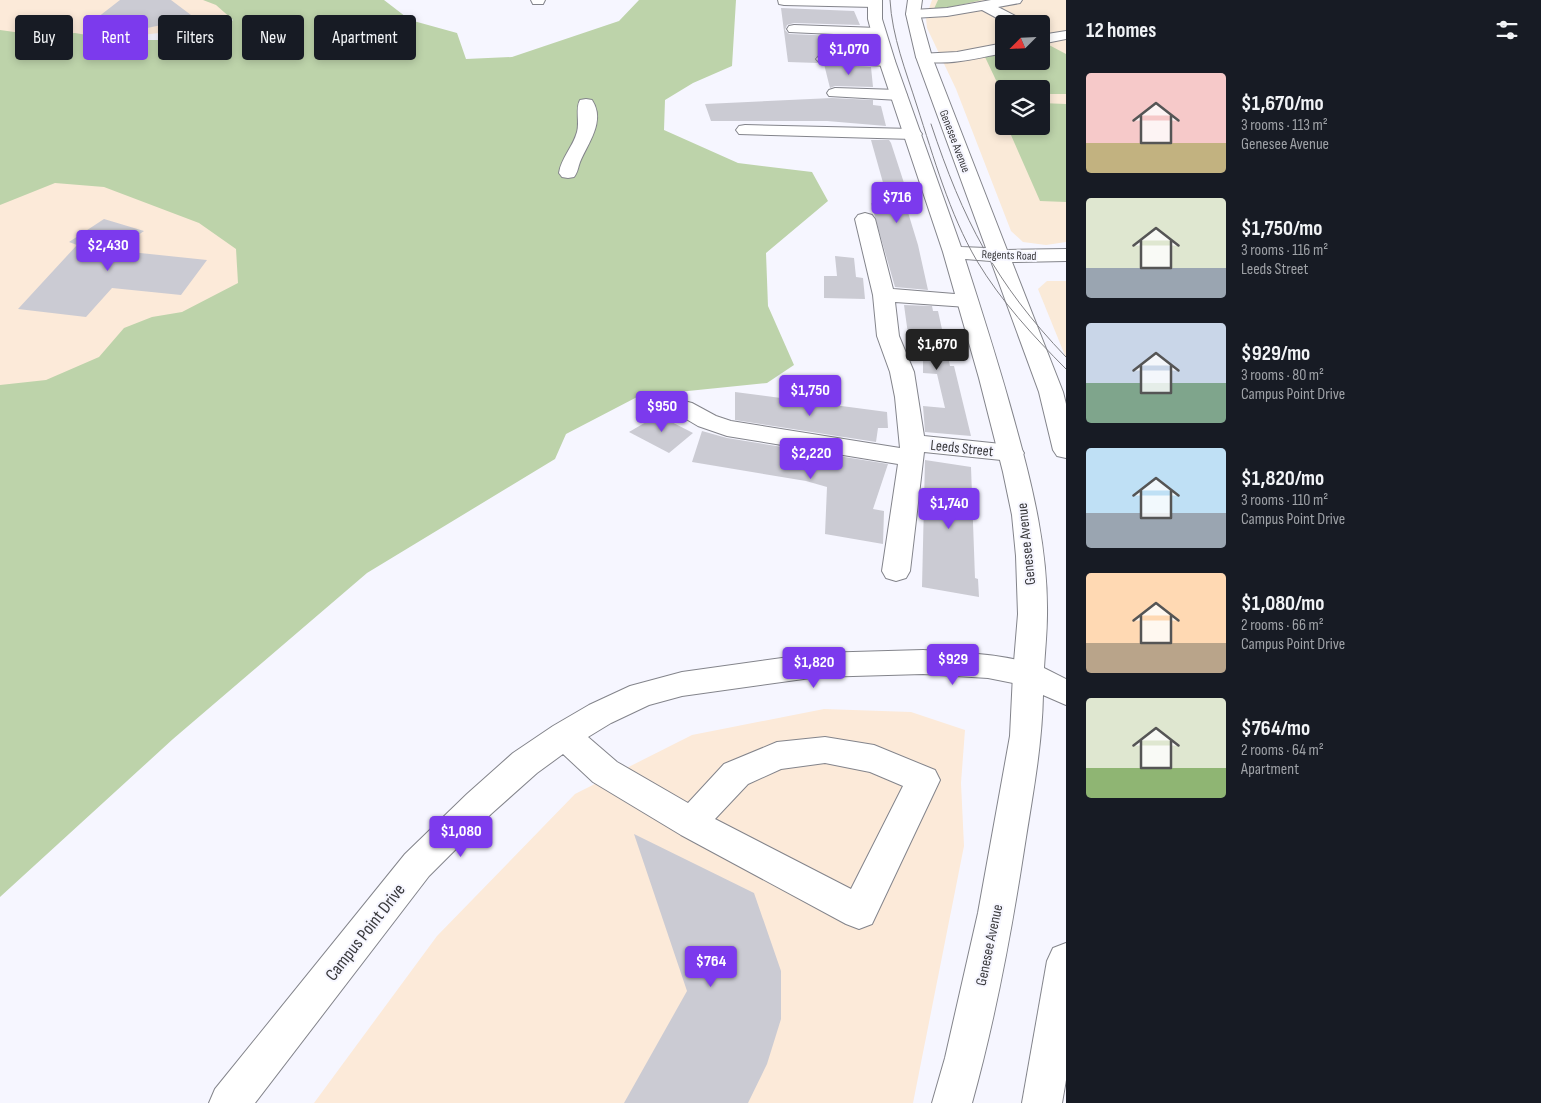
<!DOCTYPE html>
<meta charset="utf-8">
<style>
:root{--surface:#171b24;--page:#20242c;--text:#f1f3f6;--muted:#9ea1a6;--accent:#7c3aed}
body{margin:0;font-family:"Sofia Sans Condensed",sans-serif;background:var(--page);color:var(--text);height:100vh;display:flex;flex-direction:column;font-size:19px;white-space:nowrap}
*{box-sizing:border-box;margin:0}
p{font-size:16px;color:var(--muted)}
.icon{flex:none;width:28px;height:28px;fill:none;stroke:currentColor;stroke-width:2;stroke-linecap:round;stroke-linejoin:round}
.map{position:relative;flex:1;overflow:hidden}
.panel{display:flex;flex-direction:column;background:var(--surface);width:475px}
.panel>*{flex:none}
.top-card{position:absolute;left:15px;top:15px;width:475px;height:45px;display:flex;gap:10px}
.needle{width:32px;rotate:246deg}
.controls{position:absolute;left:995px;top:15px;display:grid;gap:10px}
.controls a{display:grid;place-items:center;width:55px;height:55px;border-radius:5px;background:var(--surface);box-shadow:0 2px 8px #0003;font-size:25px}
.price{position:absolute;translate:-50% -42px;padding:0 11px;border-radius:5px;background:var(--accent);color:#fff;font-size:16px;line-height:32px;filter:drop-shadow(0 1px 2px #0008)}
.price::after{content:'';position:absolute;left:50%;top:30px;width:15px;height:11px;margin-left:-8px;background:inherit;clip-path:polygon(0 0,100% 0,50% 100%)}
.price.selected{background:#222;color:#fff}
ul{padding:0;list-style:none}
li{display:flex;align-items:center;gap:15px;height:125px;padding:0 20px}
li span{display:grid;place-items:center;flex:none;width:140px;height:100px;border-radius:5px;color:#555}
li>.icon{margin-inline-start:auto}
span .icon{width:60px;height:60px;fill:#fffc;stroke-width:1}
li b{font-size:21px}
h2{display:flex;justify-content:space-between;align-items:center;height:60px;padding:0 20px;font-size:21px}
.pill{padding:0 18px;border-radius:5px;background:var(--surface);box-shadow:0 2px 8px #0003;font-size:18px;line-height:45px}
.pill.selected{background:var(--accent);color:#fff}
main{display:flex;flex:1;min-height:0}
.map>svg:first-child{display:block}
</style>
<main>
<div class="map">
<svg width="1066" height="1103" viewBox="0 0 1066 1103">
<rect width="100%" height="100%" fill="#f6f6ff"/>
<g fill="#fcead9">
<path d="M0,0H215L237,15L200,28L76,43L0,45Z"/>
<path d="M78,169L166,180L289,277L0,404V193Z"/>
<path d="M824,709L911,712L965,730L961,783L964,846L913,1103H314L437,936L575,794L692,735Z"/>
</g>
<g fill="#faead8" fill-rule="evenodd">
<path d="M932,0H1066V242L1046,245L1023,242L1011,231L956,89L927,28L926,17ZM1004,24H1041V61H1004ZM1004,89H1041V126H1004Z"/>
<path d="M1047,281H1066V358L1038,289Z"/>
</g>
<g fill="#bdd3aa">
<path d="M203,0H384L410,20L457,33L466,59L512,57L619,21L639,0H736L732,66L693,83L665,100L664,130L738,163L812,172L828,201L766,253L768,306L794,365L767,383L639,396L566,434L555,459L367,573L173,739L0,897V385L46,380L99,357L124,328L152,317L182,312L238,283L236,249L199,223L104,187L55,183L0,205V30L36,35L75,33L117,40H159L194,35L226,26L233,20L216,5Z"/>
<path d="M938,0H982L933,11Z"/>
<path d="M1049,45L1066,54V94H1041V89H1004L1003,95L985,57L1004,54V61H1041V47Z"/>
<path d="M1041,103L1066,104V202L1040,201L1007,126H1041Z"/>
</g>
<g fill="#cbcbd3">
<path d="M120,0H171L195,18L128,32L90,29L99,22L93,21Z"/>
<path d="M781,8L854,11L860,25L794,23L787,25L785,30L789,34L863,37L868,54L824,52L815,58L818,63L788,62Z"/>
<path d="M824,64L871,67L873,87L835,86L830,88Z"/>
<path d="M832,98L873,100V105L881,106L886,126L827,121H711L705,104Z"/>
<path d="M871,140H889L891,143L904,183H899L918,245L928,290L895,287L871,203L889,204Z"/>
<path d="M104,219L144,231L121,247H127L121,251L207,260L181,295L112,288L86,317L18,309L77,245L69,242Z"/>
<path d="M835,256L854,258L856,277L863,278L865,299L824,298V276H837Z"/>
<path d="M904,305L932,306L933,311H938L950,366H954L971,436L925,432L923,406L945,408L937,374L923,373V356H911Z"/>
<path d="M735,392L887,412L888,428H878L876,442L735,420Z"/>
<path d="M658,415L693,433L669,453L629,432Z"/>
<path d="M702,431L727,438L888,464L873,509L884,511L883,544L825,534L827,487L806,481L692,462Z"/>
<path d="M925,460L971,467L975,578L978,579L979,597L922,587Z"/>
<path d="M634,834L754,893L781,971V1019L767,1064L748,1103H624L687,991Z"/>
</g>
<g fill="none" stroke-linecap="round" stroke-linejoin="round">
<defs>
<g id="minor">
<path d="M531,0H545L543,4H533Z"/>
<path d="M778,0H879L881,3L879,6L874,7L784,5L779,4Z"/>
<path d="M1022,0L1020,3L998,7L1025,21L1027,24H1008L982,10L947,16L913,18L908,17L906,14L908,11L913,10L947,8L991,0Z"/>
<path d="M794,25L878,28L883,29L885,32L883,35L878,36L789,32L787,29L789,26Z"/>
<path d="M1066,31V39L1041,44V35Z"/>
<path d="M1004,43V53C977,58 946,67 919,60L916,57L919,54L957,52Z"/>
<path d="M824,54L887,56L893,58L895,61L893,64L887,66L819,62L816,59L819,56Z"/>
<path d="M835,88L899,90L905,92L907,95L905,98L899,100L829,96L827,93L829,90Z"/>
<path d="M586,99L592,100C606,121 588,143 580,162C578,167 578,172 574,177L568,178L562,177L559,173C561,158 573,147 577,132C580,123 575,108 580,100Z"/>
<path d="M745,125L913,129L919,130L922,134L919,138L913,139L739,134L736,130L739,126Z"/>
<path d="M865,213L872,215L875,219L893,289L967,295L975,296L978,301L975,306L967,307L895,302L899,336L914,372L924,436L1011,445L1020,447L1024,453L1020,459L1011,461L924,452L910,571L906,578L896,581L886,578L882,571L898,464L727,436L698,426L676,413L672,408L676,403L684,401L692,403L716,416L731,421L900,448L895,397L890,372L877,336L873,295L855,219L858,215Z"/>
<path d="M923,650C962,653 1001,653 1039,666L1043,674L1039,682L1028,686L988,678L923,674L818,677L682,696L649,705L611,723L588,737L617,762L688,803L724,764L777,742L825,737L874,745L935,770L940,780L872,924L859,929L846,924L681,835L593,782L563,754L537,773L491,814L429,876L255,1103H209L215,1089L405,854L467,794L513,753L553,726L589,705L630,686L682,672L818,653ZM825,763L870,772L903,786L851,889L715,819L748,784L781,769Z"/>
</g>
<g id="major">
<path d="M868,0H882V19L895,61L961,247L986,248L916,57L906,14L908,0H922L920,14L932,57L1007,250L1066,249V261L1012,262L1063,392L1066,404V458L1057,456L1053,450L1039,392L991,261L965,259C983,315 1001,371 1016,427C1033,488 1048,551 1047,615C1047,632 1045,650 1044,668L1066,679V705L1043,695C1042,748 1032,798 1024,850C1011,935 995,1020 972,1103H932L945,1058L978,913L1010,736L1013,674L1018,614L1016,556L1012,515L1003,472L979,378L943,252L879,61L868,19Z"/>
<path d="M1066,943V1080L1062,1103H1022L1047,961L1053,948Z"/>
</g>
</defs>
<use href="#minor" stroke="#83848b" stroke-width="2"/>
<use href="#major" stroke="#83848b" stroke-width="2"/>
<use href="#minor" fill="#fff" fill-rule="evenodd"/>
<use href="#major" fill="#fff" fill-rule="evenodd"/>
<g stroke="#828287" stroke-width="1">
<path d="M890,0C892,37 906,71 917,106C934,158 949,213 977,261C1001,301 1033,336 1066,369"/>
<path d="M931,124C963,220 995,283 1066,357"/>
</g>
</g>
<g text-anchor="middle" stroke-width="4" stroke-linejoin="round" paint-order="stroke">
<g font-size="12" fill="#39393c" stroke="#f6f6ff">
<text transform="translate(955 141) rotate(69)" y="4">Genesee Avenue</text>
<text transform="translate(1009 255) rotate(2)" y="4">Regents Road</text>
</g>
<g font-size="15" fill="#39393c" stroke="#f6f6ff">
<text transform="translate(962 448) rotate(6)" y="5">Leeds Street</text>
<text transform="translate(1026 544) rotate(-96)" y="5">Genesee Avenue</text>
<text transform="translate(989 945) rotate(-78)" y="5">Genesee Avenue</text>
</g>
<g font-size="18" fill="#39393c" stroke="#f6f6ff">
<text transform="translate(365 932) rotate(-52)" y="6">Campus Point Drive</text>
</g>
</g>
</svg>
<div class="controls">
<a><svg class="needle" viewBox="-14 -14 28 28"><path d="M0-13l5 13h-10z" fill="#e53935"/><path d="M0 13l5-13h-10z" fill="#9ea1a6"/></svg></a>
<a><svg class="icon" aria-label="layers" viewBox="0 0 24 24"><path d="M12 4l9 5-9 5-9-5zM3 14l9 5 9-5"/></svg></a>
</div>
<b class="price" style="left:849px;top:76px">$1,070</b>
<b class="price" style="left:897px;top:224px">$716</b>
<b class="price" style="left:108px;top:272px">$2,430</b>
<b class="price selected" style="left:937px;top:371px">$1,670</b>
<b class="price" style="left:810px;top:417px">$1,750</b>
<b class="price" style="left:662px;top:433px">$950</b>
<b class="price" style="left:811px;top:480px">$2,220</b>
<b class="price" style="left:949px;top:530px">$1,740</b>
<b class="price" style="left:953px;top:686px">$929</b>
<b class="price" style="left:814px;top:689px">$1,820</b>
<b class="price" style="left:461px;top:858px">$1,080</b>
<b class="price" style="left:711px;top:988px">$764</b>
<div class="top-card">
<a class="pill">Buy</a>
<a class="pill selected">Rent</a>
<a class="pill">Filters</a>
<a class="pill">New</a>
<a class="pill">Apartment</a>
</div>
</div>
<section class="panel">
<h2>12 homes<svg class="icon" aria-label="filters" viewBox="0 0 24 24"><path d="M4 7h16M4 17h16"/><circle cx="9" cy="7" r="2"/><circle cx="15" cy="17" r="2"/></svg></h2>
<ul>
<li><span style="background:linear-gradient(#f6c9c9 70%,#c2b280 0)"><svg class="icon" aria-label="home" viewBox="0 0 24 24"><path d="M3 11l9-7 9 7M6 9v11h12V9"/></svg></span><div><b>$1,670/mo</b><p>3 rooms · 113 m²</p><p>Genesee Avenue</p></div></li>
<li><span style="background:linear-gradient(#dfe7d0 70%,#9aa5b1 0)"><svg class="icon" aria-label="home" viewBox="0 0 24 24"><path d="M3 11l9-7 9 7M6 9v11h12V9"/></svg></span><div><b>$1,750/mo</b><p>3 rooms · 116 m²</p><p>Leeds Street</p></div></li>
<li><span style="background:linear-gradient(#c9d6e8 60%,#7fa58c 0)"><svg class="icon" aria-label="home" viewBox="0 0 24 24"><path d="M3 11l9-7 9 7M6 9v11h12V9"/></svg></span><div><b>$929/mo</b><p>3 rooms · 80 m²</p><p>Campus Point Drive</p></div></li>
<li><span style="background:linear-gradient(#bfe0f5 65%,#9aa5b1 0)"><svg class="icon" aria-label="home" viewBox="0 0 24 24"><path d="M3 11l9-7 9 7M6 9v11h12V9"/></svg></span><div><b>$1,820/mo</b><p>3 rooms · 110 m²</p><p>Campus Point Drive</p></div></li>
<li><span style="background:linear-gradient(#ffd9b3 70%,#b9a48a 0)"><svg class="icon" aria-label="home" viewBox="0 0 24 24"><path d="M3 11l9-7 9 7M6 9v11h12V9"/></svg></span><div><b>$1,080/mo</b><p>2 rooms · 66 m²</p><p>Campus Point Drive</p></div></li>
<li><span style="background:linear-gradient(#dfe7d0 70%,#8fb573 0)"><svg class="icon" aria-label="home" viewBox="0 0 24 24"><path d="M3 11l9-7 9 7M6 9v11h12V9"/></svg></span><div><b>$764/mo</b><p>2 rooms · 64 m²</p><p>Apartment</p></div></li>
</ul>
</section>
</main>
